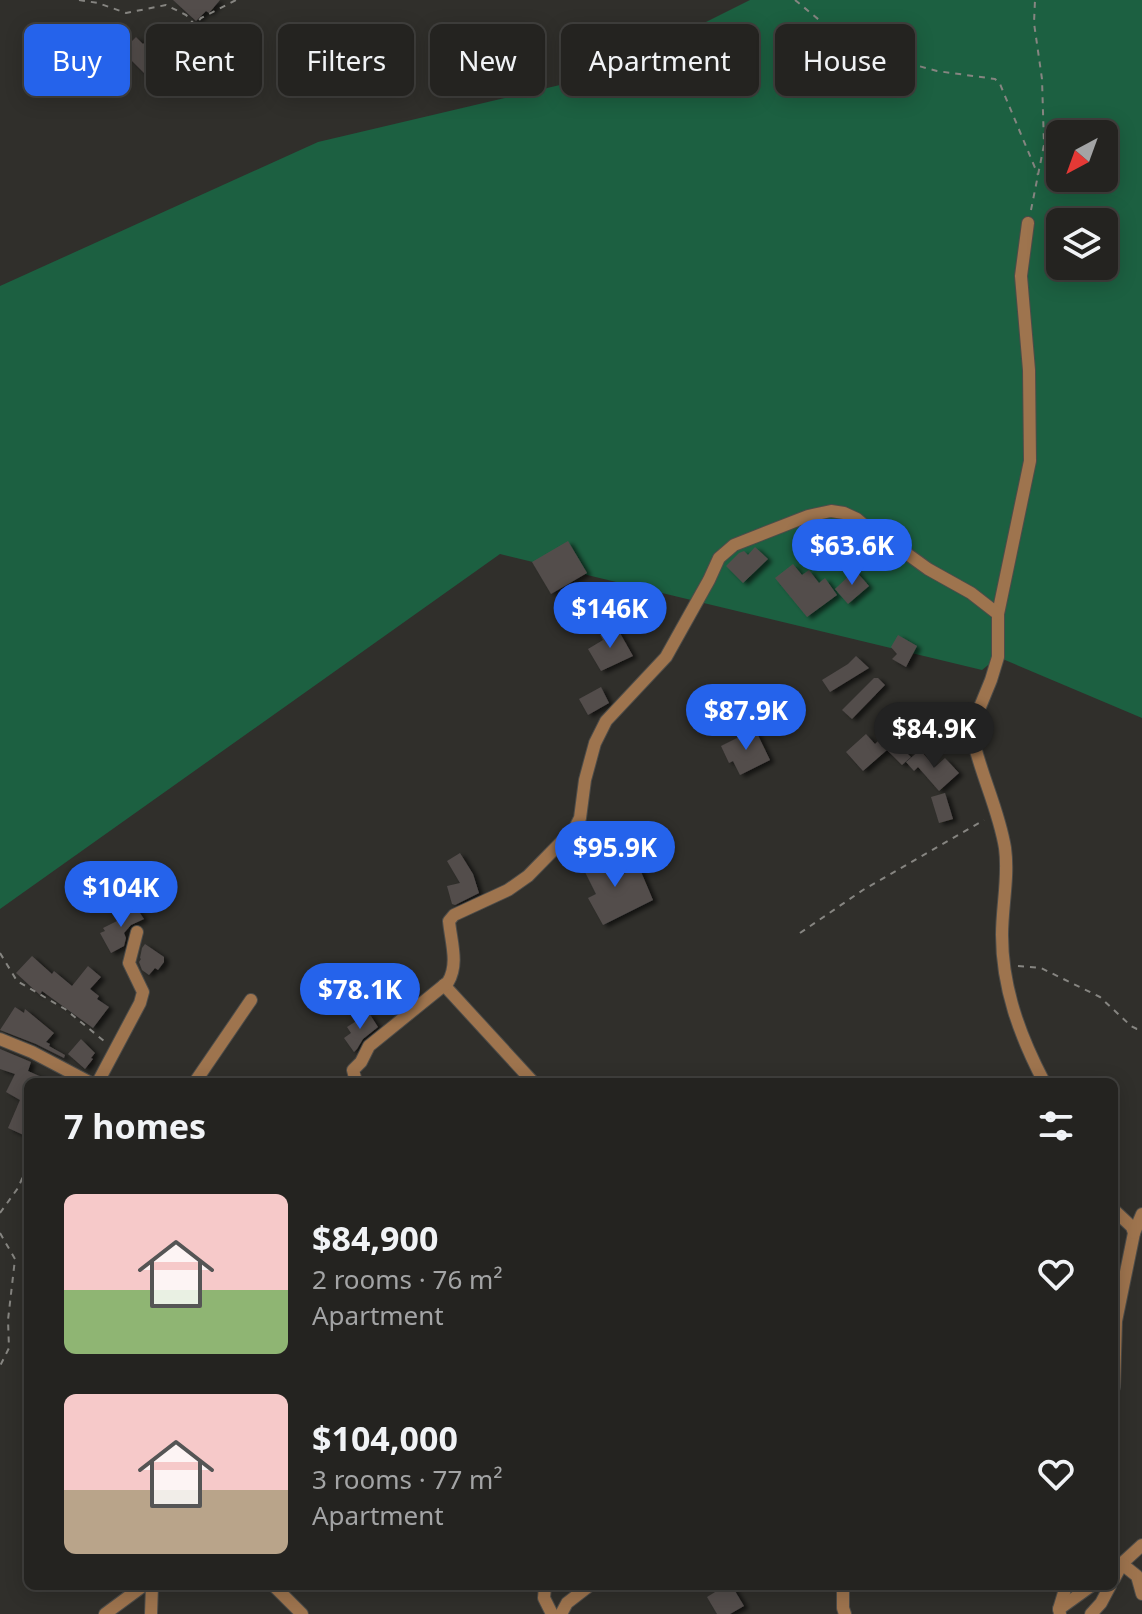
<!DOCTYPE html>
<meta charset="utf-8">
<style>
:root{--surface:#242320;--page:#2c2b29;--text:#f1f3f6;--muted:#a3a4a5;--line:#41403e;--accent:#2563eb}
body{margin:0;font-family:"Noto Sans",sans-serif;background:var(--page);color:var(--text);height:100vh;display:flex;flex-direction:column;font-size:30px;white-space:nowrap}
*{box-sizing:border-box;margin:0}
p{font-size:26px;color:var(--muted)}
.icon{flex:none;width:44px;height:44px;fill:none;stroke:currentColor;stroke-width:2;stroke-linecap:round;stroke-linejoin:round}
.map{position:relative;flex:1;overflow:hidden}
.details{position:absolute;left:24px;top:1078px;width:1094px;height:512px;display:flex;flex-direction:column;background:var(--surface);border-radius:12px;box-shadow:0 4px 20px #0003,0 0 0 2px var(--line)}
.details>*{flex:none}
.hud{position:absolute;left:24px;top:24px;width:1094px;height:72px;display:flex;gap:16px}
.needle{width:52px;rotate:221deg}
.controls{position:absolute;left:1046px;top:120px;display:grid;gap:16px}
.controls a{display:grid;place-items:center;width:72px;height:72px;border-radius:12px;background:var(--surface);box-shadow:0 4px 20px #0003,0 0 0 2px var(--line);font-size:40px}
.price{position:absolute;translate:-50% -68px;padding:0 18px;border-radius:28px;background:var(--accent);color:#fff;font-size:26px;line-height:52px;filter:drop-shadow(0 2px 4px #0008)}
.price::after{content:'';position:absolute;left:50%;top:48px;width:24px;height:18px;margin-left:-12px;background:inherit;clip-path:polygon(0 0,100% 0,50% 100%)}
.price.selected{background:#222;color:#fff}
ul{padding:0;list-style:none}
li{display:flex;align-items:center;gap:24px;height:200px;padding:0 40px}
li span{display:grid;place-items:center;flex:none;width:224px;height:160px;border-radius:12px;color:#555}
li>.icon{margin-inline-start:auto}
span .icon{width:96px;height:96px;fill:#fffc;stroke-width:1}
li b{font-size:34px}
h2{display:flex;justify-content:space-between;align-items:center;height:96px;padding:0 40px;font-size:34px}
.pill{padding:0 28px;border-radius:12px;background:var(--surface);box-shadow:0 4px 20px #0003,0 0 0 2px var(--line);font-size:28px;line-height:72px}
.pill.selected{background:var(--accent);color:#fff}
.map>svg:first-child{display:block}
</style>
<div class="map">
<svg width="1142" height="1614" viewBox="0 0 1142 1614">
<defs>
<filter id="shadow"><feDropShadow dx="4.5" dy="2.5" stdDeviation="2" flood-color="#0009"/></filter>
</defs>
<rect width="100%" height="100%" fill="#302f2b"/>
<path fill="#1c6041" fill-rule="evenodd" d="M750,0H1142V718L998,657L982,670L500,554L0,909V286L318,142L598,76ZM1060,134H1104V178H1060ZM1060,222H1104V266H1060Z"/>
<g fill="#534d4c" filter="url(#shadow)">
<path d="M173,0H220L209,13L206,11L196,21Z"/>
<path d="M136,37L143,44L148,39L161,53L158,56L165,62L149,78L122,51Z"/>
<path d="M568,541L587,573L551,594L532,562Z"/>
<path d="M755,547L768,559L743,583L726,566L739,553L744,551L748,555Z"/>
<path d="M793,564L802,575L809,570L819,583L825,578L837,595L807,617L775,578Z"/>
<path d="M855,570L869,586L848,604L835,589Z"/>
<path d="M616,626L633,656L601,671L588,649L603,640L600,635Z"/>
<path d="M898,635L917,646L906,667L892,659L897,654L891,647Z"/>
<path d="M856,656L869,668L830,692L822,680L848,664Z"/>
<path d="M874,678H878L885,685L852,719L842,710Z"/>
<path d="M601,687L609,703L588,715L579,699Z"/>
<path d="M755,729L770,760L740,775L733,761L729,763L721,746Z"/>
<path d="M886,733L911,757L902,765L887,750L863,771L846,752L866,734L875,744Z"/>
<path d="M920,750L935,767L945,758L959,773L939,791L918,767L914,771L906,762Z"/>
<path d="M945,793L953,819L939,823L931,797Z"/>
<path d="M606,850L619,876L639,867L653,900L603,925L588,898L596,894L582,866L592,862L590,857Z"/>
<path d="M460,853L473,874L479,893L455,905L452,904L447,886L460,883L447,861Z"/>
<path d="M134,904L144,919L131,925L124,933L126,938L124,946L111,953L100,933L105,931L103,928L121,919L119,915Z"/>
<path d="M145,944L164,957V962L158,970L155,968L149,975L142,970L139,962L141,959L140,958L142,948Z"/>
<path d="M32,956L52,974L54,971L72,986L88,966L101,977L90,989L99,996L97,999L109,1007L93,1028L42,991L40,995L16,973Z"/>
<path d="M398,968L400,973L404,971L416,996L399,1004L398,1001L392,1004L379,976Z"/>
<path d="M359,974L365,983L340,998V1000L328,1004L324,993L343,987L341,985Z"/>
<path d="M15,1007L24,1013L25,1009L54,1033L46,1042L50,1044L49,1046L65,1055L64,1058L36,1044L0,1030Z"/>
<path d="M369,1013L378,1027L363,1039L357,1049L354,1052L344,1038L351,1033L347,1027Z"/>
<path d="M81,1039L95,1053L91,1058L93,1059L85,1069L68,1054Z"/>
<path d="M0,1049L31,1062L28,1071L53,1082H28V1137L8,1128L20,1100L6,1092L15,1074L0,1069Z"/>
<path d="M725,1586H732L744,1606L730,1614H717L707,1597Z"/>
</g>
<g fill="none" stroke-linecap="round" stroke-linejoin="round">
<defs>
<g id="minor">
<path d="M1028,223L1021,276L1029,370L1030,461L998,614V657L991,680L973,724L972,735C980,773 999,810 1005,848C1009,877 1002,906 1002,935C1002,988 1020,1036 1044,1082"/>
<path d="M444,985L533,1082"/>
<path d="M0,1039L32,1052L89,1082"/>
<path d="M98,1082L140,1003L143,992L129,963L137,932"/>
<path d="M195,1082L251,1000"/>
<path d="M356,1082L353,1070L361,1062L369,1046L448,982C459,964 451,942 449,921L454,915L508,890L528,876L575,828L580,818L585,780L595,743L606,721L666,657L709,580L719,558L734,545L808,516L831,511L844,513L857,519L879,538L899,548L928,569L971,593L998,614"/>
<path d="M1114,1210L1132,1227L1134,1233L1116,1321L1114,1387"/>
<path d="M1134,1233L1142,1214"/>
<path d="M1118,1567L1142,1545"/>
<path d="M1114,1579L1122,1564L1137,1576L1142,1594"/>
<path d="M274,1586L302,1614"/>
<path d="M545,1586L544,1598L552,1614"/>
<path d="M843,1586V1608L845,1614"/>
<path d="M1059,1609L1066,1586"/>
<path d="M105,1614L143,1586"/>
<path d="M151,1614L152,1586"/>
<path d="M561,1614L567,1603L589,1586"/>
<path d="M1060,1614L1059,1609L1091,1586"/>
<path d="M1091,1614L1101,1603L1110,1586"/>
</g>
</defs>
<use href="#minor" stroke="#4d4c49" stroke-width="14"/>
<g stroke="#868581" stroke-width="2" stroke-dasharray="6 6" stroke-linecap="butt">
<path d="M79,0L98,3L126,13L166,5L186,15L195,25L201,18L236,0"/>
<path d="M795,0L841,38L871,53L937,71L995,79L1000,84L1038,175"/>
<path d="M1031,210L1044,145L1042,79L1034,23L1035,0"/>
<path d="M800,933L863,890L984,820"/>
<path d="M0,953L17,981L65,1009L104,1041"/>
<path d="M1018,966L1041,968L1100,997L1131,1026L1137,1029L1142,1028"/>
<path d="M0,1213L18,1188L28,1165"/>
<path d="M0,1233L15,1259L8,1320L9,1348L0,1366"/>
</g>
<use href="#minor" stroke="#9e744e" stroke-width="12"/>
</g>
</svg>
<div class="controls">
<a><svg class="needle" viewBox="-14 -14 28 28"><path d="M0-13l5 13h-10z" fill="#e53935"/><path d="M0 13l5-13h-10z" fill="#a3a4a5"/></svg></a>
<a><svg class="icon" aria-label="layers" viewBox="0 0 24 24"><path d="M12 4l9 5-9 5-9-5zM3 14l9 5 9-5"/></svg></a>
</div>
<b class="price" style="left:852px;top:587px">$63.6K</b>
<b class="price" style="left:610px;top:650px">$146K</b>
<b class="price" style="left:746px;top:752px">$87.9K</b>
<b class="price selected" style="left:934px;top:770px">$84.9K</b>
<b class="price" style="left:615px;top:889px">$95.9K</b>
<b class="price" style="left:121px;top:929px">$104K</b>
<b class="price" style="left:360px;top:1031px">$78.1K</b>
<div class="hud">
<a class="pill selected">Buy</a>
<a class="pill">Rent</a>
<a class="pill">Filters</a>
<a class="pill">New</a>
<a class="pill">Apartment</a>
<a class="pill">House</a>
</div>
<section class="details">
<h2>7 homes<svg class="icon" aria-label="filters" viewBox="0 0 24 24"><path d="M4 7h16M4 17h16"/><circle cx="9" cy="7" r="2"/><circle cx="15" cy="17" r="2"/></svg></h2>
<ul>
<li><span style="background:linear-gradient(#f6c9c9 60%,#8fb573 0)"><svg class="icon" aria-label="home" viewBox="0 0 24 24"><path d="M3 11l9-7 9 7M6 9v11h12V9"/></svg></span><div><b>$84,900</b><p>2 rooms · 76 m²</p><p>Apartment</p></div><svg class="icon" aria-label="heart" viewBox="0 0 24 24"><path d="M12 20l-8-8c-3-5 5-10 8-4 3-6 11-1 8 4z"/></svg></li>
<li><span style="background:linear-gradient(#f6c9c9 60%,#b9a48a 0)"><svg class="icon" aria-label="home" viewBox="0 0 24 24"><path d="M3 11l9-7 9 7M6 9v11h12V9"/></svg></span><div><b>$104,000</b><p>3 rooms · 77 m²</p><p>Apartment</p></div><svg class="icon" aria-label="heart" viewBox="0 0 24 24"><path d="M12 20l-8-8c-3-5 5-10 8-4 3-6 11-1 8 4z"/></svg></li>
</ul>
</section>
</div>
